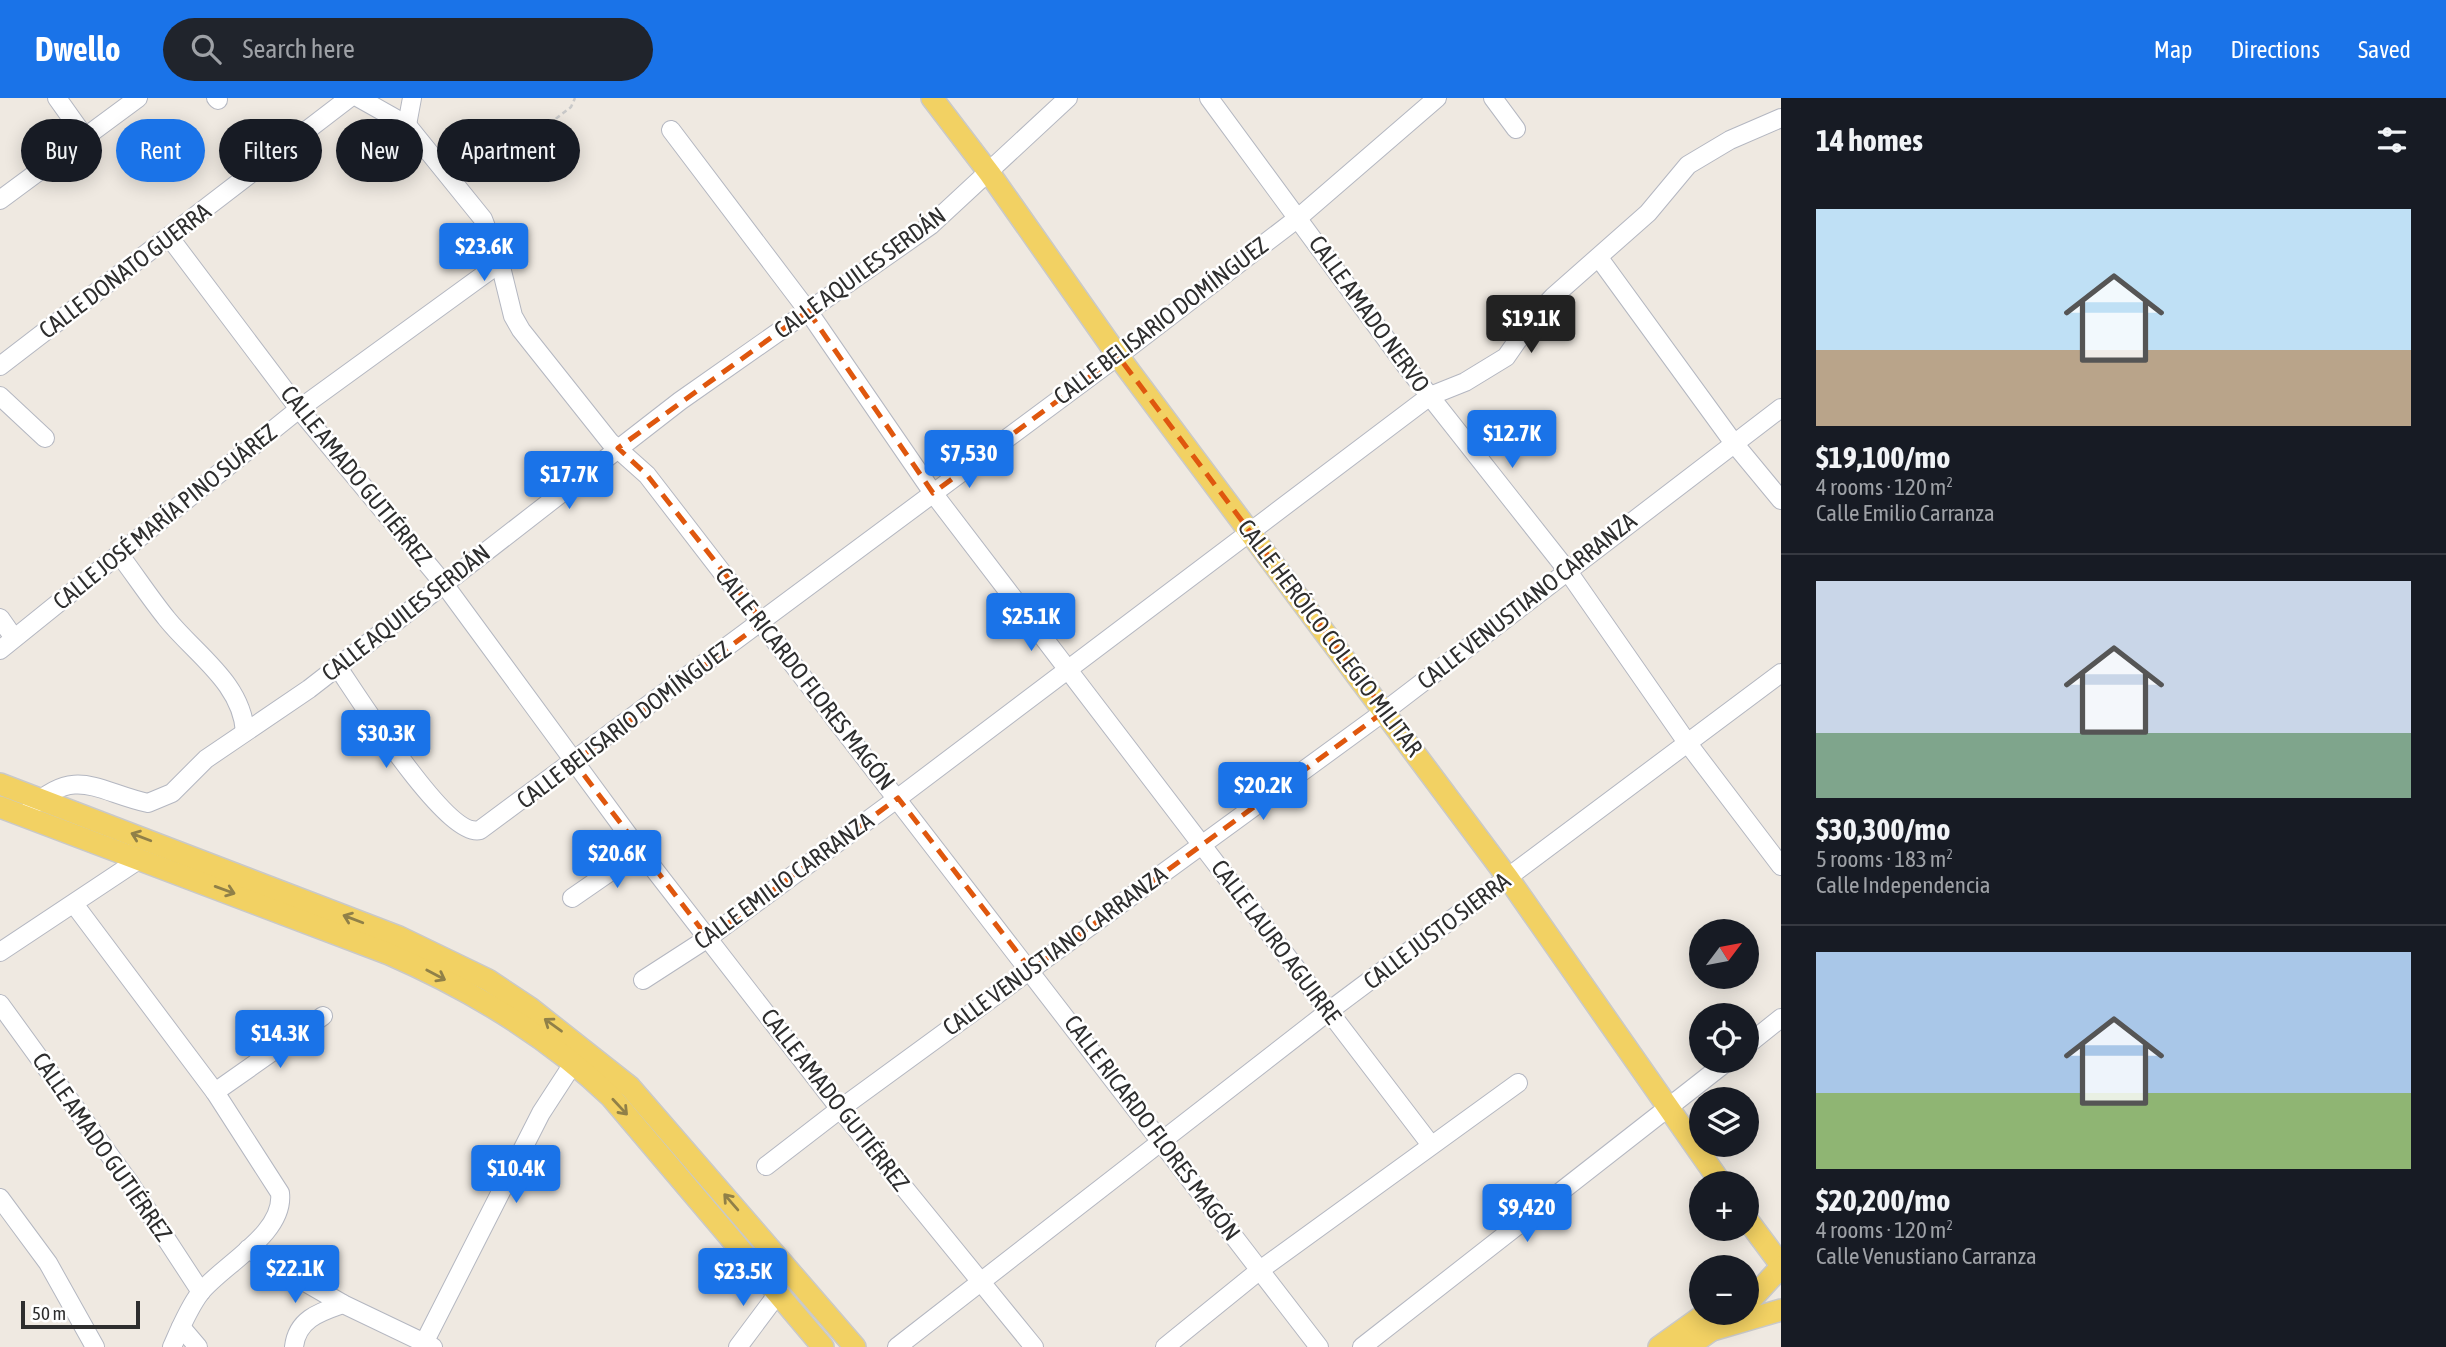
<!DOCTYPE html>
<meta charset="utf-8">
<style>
:root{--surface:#171b24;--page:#20242c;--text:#f1f3f6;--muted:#9ea1a6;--line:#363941;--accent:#1a73e8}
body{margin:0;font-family:"Asap Condensed",sans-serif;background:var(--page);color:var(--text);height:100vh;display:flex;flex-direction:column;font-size:26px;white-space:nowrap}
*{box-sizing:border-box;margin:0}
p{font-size:23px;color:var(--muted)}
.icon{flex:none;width:38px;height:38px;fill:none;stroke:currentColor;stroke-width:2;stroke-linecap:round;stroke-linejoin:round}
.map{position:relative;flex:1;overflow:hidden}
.drawer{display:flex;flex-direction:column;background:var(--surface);width:665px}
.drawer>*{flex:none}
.guide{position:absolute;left:21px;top:21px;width:665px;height:63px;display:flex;gap:14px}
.needle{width:46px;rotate:58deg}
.buttons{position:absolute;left:1689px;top:821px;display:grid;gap:14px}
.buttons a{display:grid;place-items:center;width:70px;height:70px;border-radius:50%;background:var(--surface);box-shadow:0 4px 18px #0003;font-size:35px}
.scale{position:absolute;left:21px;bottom:18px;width:119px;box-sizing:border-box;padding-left:7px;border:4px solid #2e2e2e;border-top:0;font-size:19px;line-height:24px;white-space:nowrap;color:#2e2e2e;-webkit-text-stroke:5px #fff;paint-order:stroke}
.price{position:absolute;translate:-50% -60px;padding:0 16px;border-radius:7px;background:var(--accent);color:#fff;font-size:23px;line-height:46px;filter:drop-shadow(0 2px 4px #0008)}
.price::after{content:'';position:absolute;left:50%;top:42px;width:21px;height:16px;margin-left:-10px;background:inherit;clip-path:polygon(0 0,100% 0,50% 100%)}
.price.current{background:#222;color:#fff}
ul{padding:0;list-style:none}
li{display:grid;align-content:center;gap:14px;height:371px;padding:0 35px}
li+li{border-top:2px solid var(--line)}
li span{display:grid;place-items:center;height:217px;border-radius:0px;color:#555}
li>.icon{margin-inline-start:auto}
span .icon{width:126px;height:126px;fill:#fffc;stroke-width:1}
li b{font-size:30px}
h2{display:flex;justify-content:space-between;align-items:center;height:84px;padding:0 35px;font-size:30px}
.tag{padding:0 24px;border-radius:32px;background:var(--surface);box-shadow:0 4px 18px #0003;font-size:24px;line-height:63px}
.tag.current{background:var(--accent);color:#fff}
header{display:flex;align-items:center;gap:42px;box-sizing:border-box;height:98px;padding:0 35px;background:var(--accent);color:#fff}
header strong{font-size:33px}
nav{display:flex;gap:38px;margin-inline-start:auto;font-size:24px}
.search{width:490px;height:63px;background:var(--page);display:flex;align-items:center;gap:18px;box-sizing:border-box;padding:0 24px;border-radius:38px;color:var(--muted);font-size:26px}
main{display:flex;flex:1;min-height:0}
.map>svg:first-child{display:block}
</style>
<header>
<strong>Dwello</strong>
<div class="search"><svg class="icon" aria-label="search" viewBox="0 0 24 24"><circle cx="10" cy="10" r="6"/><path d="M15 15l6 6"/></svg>Search here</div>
<nav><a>Map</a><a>Directions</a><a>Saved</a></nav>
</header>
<main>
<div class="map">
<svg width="1781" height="1249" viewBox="0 0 1781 1249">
<rect width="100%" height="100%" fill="#efe9e1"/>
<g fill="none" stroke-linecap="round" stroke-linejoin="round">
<defs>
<g id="minor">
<path d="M57,0L84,38"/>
<path d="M216,0L218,2"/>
<path d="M359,0L407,27L483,121L500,165L513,218L521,232L610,344L647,377L1319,1249"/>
<path d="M1209,0L1406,268L1567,472L1686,643L1781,768"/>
<path d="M1493,0L1516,31"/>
<path d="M407,27L412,0"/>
<path d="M671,32L808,213L933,395L1431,1047"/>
<path d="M0,102L138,0"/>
<path d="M170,140L299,311L444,486L640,753L840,1011L1034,1249"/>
<path d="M1599,160L1733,344L1781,402"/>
<path d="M0,268L349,0"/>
<path d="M0,298L45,340"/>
<path d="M119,456C135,477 150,500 167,521C195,556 242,585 245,634"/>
<path d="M0,520L14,540"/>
<path d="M0,552L299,311L500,165"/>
<path d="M337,568C357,597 447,741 480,732L1118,258L1298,120L1437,0"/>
<path d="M31,710C75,667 98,694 148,705L172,695L206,661L309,591L680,303L931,127L1068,0"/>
<path d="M572,800L640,753"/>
<path d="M74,806L215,994L280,1095C285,1136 222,1167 200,1195C188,1211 180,1231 172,1249"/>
<path d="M0,854L140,761"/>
<path d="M643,882L708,840L898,700L1430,298L1465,284L1506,259L1534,219L1554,198L1648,115L1688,67L1730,42L1781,20"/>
<path d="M0,906L129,1084L201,1194"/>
<path d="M1746,948L1781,920"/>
<path d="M215,994L323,918"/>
<path d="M766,1068L840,1011L1385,613L1781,310"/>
<path d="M0,1100L48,1165L95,1249"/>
<path d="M248,1151L343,1206L433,1249"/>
<path d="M181,1229L198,1249"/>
<path d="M424,1245L541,1015L567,975L583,959"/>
<path d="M294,1249C297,1221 320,1214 343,1206"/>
<path d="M738,1249L779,1194"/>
<path d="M897,1249L1329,913L1781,575"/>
<path d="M1165,1249L1260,1172L1518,985"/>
<path d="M1362,1249L1729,962"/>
</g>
<g id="major">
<path d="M932,0L990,76L1118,258L1508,780L1721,1085"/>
<path d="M0,686L399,839L488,882L530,910L630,989L855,1249"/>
<path d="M0,709L389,856C469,891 548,938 611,999L823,1249"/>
<path d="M1746,1120L1781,1167"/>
<path d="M1746,1207L1781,1169"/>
<path d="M1709,1233L1781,1212"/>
<path d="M1659,1249L1708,1214"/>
<path d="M1688,1249L1720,1226"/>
</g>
</defs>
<use href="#minor" stroke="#b4b7c1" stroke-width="20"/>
<use href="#major" stroke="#c9c9c9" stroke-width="24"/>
<path stroke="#c9c9c9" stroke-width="2.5" stroke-dasharray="5 3.5" stroke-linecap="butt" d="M442,45L475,49L553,23L571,9L575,0"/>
<use href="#minor" stroke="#fff" stroke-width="18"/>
<use href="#major" stroke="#f2d163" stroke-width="21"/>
</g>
<defs><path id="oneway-shaft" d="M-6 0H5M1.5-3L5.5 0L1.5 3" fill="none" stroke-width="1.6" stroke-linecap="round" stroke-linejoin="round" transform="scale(1.75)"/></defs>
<g stroke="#908048">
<use href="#oneway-shaft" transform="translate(141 739) rotate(-159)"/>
<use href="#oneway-shaft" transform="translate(225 792) rotate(20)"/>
<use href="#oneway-shaft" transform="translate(353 821) rotate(-159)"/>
<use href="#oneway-shaft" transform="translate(436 877) rotate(28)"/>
<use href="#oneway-shaft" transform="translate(553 927) rotate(-144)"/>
<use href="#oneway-shaft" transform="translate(620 1009) rotate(47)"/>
<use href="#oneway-shaft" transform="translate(731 1104) rotate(-131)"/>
</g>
<path fill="none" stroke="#df570e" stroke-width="5" stroke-dasharray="14 9" stroke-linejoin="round" d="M808,213L933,395L1118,258L1385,613L1031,872L898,700L708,840L574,664L763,524L647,377L618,350Z"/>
<g text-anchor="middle" stroke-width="5" stroke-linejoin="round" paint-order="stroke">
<g font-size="24" fill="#2e2e2e" stroke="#fff">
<text transform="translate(125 173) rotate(-37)" y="8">CALLE DONATO GUERRA</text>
<text transform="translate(860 175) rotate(-36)" y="8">CALLE AQUILES SERDÁN</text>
<text transform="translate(1369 216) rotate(54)" y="8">CALLE AMADO NERVO</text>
<text transform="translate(1161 223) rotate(-37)" y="8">CALLE BELISARIO DOMÍNGUEZ</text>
<text transform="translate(356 378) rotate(51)" y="8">CALLE AMADO GUTIÉRREZ</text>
<text transform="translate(165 419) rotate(-39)" y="8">CALLE JOSÉ MARÍA PINO SUÁREZ</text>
<text transform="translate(1527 503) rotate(-38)" y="8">CALLE VENUSTIANO CARRANZA</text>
<text transform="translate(406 515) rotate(-38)" y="8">CALLE AQUILES SERDÁN</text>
<text transform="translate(1330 540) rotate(53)" y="8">CALLE HERÓICO COLEGIO MILITAR</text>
<text transform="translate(805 581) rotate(52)" y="8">CALLE RICARDO FLORES MAGÓN</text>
<text transform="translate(624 627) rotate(-37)" y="8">CALLE BELISARIO DOMÍNGUEZ</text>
<text transform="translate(784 783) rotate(-36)" y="8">CALLE EMILIO CARRANZA</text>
<text transform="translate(1437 833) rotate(-37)" y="8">CALLE JUSTO SIERRA</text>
<text transform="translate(1276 844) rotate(53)" y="8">CALLE LAURO AGUIRRE</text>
<text transform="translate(1055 853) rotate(-36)" y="8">CALLE VENUSTIANO CARRANZA</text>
<text transform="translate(835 1002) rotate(52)" y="8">CALLE AMADO GUTIÉRREZ</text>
<text transform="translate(1152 1030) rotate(53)" y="8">CALLE RICARDO FLORES MAGÓN</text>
<text transform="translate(102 1049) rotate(55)" y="8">CALLE AMADO GUTIÉRREZ</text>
</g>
</g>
</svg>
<div class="buttons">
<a><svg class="needle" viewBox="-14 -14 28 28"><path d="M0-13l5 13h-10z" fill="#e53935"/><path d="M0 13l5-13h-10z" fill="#9ea1a6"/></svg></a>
<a><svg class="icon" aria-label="locate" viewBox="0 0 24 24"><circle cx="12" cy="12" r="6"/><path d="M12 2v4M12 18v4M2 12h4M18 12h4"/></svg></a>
<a><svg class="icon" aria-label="layers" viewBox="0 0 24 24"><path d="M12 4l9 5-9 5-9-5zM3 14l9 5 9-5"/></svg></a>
<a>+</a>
<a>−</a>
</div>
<div class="scale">50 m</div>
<b class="price" style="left:484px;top:185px">$23.6K</b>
<b class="price current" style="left:1531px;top:257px">$19.1K</b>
<b class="price" style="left:1512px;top:372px">$12.7K</b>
<b class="price" style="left:969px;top:392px">$7,530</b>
<b class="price" style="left:569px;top:413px">$17.7K</b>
<b class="price" style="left:1031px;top:555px">$25.1K</b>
<b class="price" style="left:386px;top:672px">$30.3K</b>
<b class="price" style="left:1263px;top:724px">$20.2K</b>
<b class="price" style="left:617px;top:792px">$20.6K</b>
<b class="price" style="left:280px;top:972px">$14.3K</b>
<b class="price" style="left:516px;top:1107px">$10.4K</b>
<b class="price" style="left:1527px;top:1146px">$9,420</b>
<b class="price" style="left:295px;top:1207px">$22.1K</b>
<b class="price" style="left:743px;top:1210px">$23.5K</b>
<div class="guide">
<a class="tag">Buy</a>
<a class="tag current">Rent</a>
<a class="tag">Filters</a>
<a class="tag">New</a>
<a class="tag">Apartment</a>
</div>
</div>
<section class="drawer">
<h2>14 homes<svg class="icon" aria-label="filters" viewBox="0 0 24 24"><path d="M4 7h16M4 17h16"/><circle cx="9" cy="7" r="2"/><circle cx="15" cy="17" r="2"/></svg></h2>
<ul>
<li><span style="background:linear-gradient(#bfe0f5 65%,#b9a48a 0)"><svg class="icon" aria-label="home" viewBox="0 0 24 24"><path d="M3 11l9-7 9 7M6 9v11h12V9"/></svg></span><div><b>$19,100/mo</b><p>4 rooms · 120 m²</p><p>Calle Emilio Carranza</p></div></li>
<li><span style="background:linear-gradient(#c9d6e8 70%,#7fa58c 0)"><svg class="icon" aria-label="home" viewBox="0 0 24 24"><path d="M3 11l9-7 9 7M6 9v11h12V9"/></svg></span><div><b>$30,300/mo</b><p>5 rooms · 183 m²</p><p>Calle Independencia</p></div></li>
<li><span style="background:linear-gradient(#a9c7e8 65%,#8fb573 0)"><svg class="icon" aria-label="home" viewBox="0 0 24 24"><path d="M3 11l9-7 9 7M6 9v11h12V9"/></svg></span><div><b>$20,200/mo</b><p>4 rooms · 120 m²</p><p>Calle Venustiano Carranza</p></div></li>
</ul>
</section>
</main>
